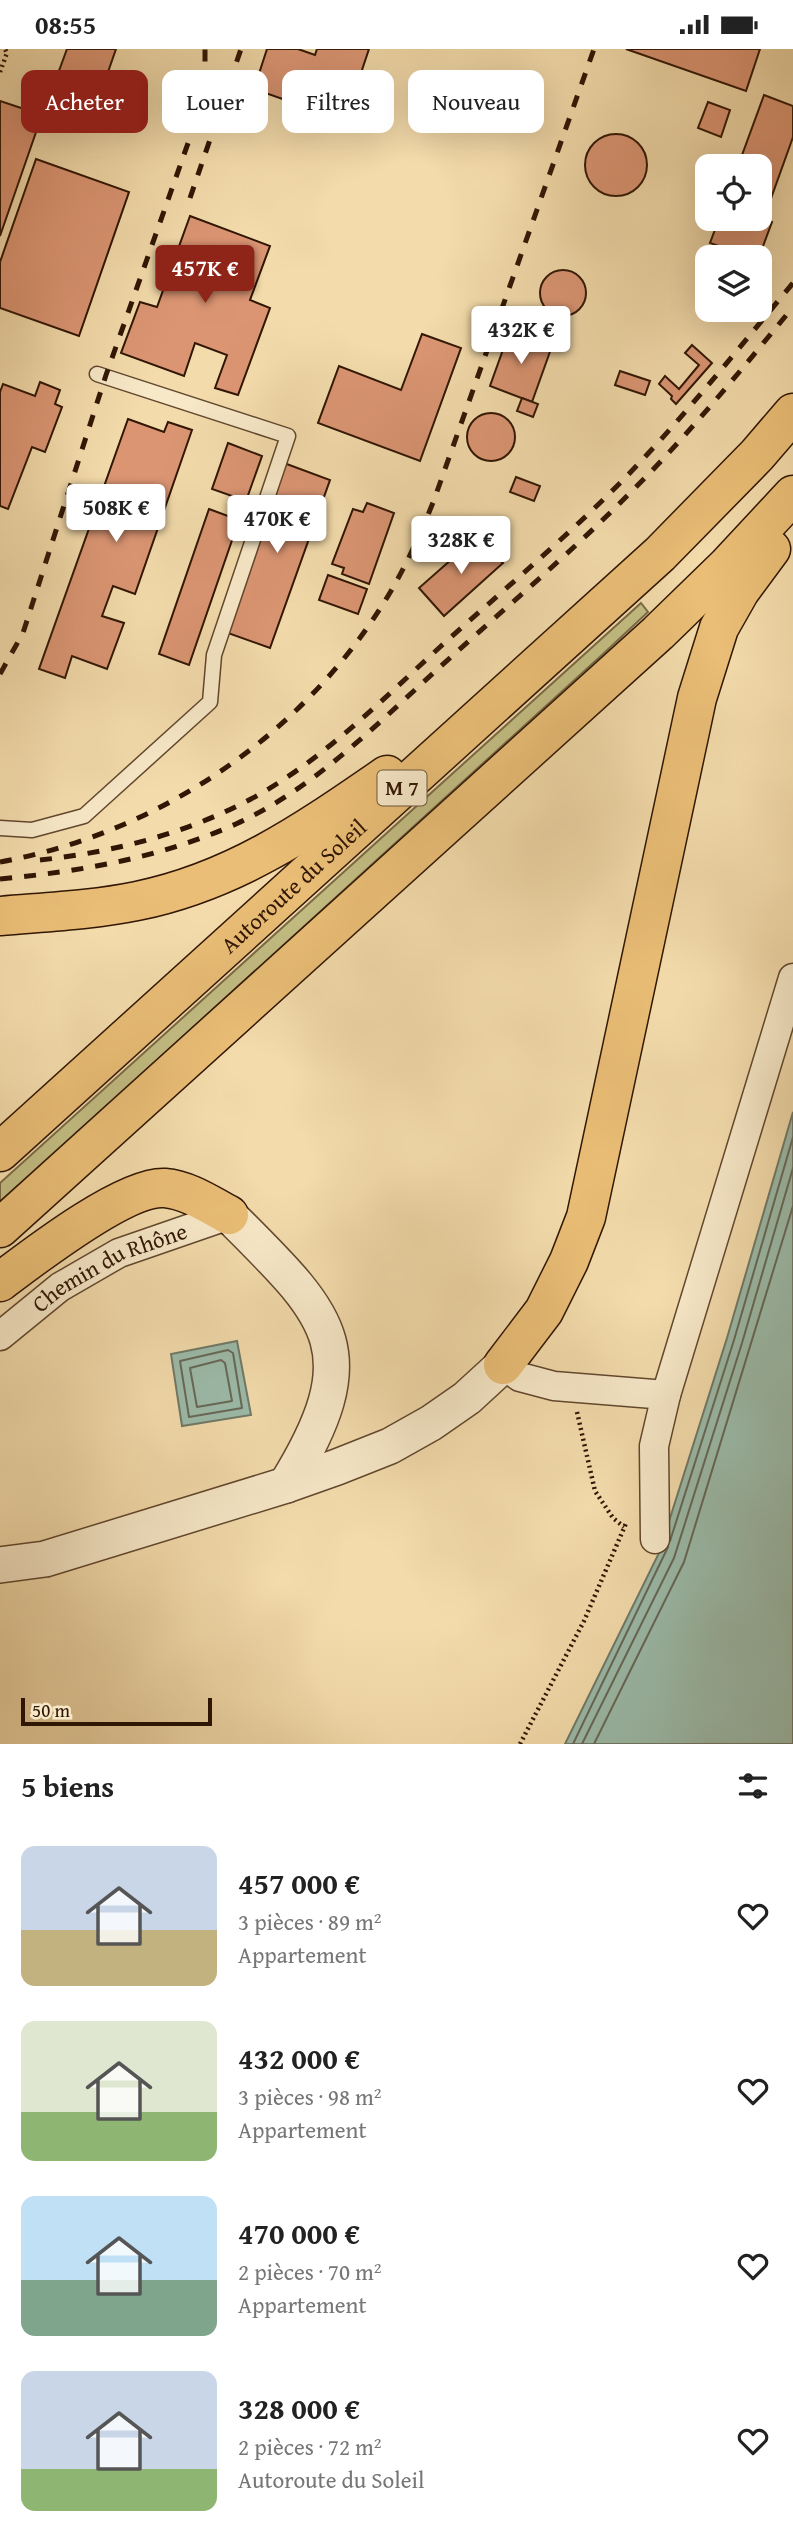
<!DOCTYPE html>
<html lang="fr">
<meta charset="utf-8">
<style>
:root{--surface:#fff;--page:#f6f6f6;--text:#222;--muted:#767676;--accent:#8f2418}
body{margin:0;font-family:"Gentium Book Plus",serif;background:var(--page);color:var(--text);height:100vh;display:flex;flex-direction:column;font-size:26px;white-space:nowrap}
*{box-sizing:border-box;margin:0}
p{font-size:23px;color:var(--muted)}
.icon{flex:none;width:38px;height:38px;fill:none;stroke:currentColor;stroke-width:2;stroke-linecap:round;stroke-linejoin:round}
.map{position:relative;height:1695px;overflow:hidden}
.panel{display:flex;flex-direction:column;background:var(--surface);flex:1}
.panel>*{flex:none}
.guide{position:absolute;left:21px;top:21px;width:752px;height:63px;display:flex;gap:14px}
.controls{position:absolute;left:695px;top:105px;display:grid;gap:14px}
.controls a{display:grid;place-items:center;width:77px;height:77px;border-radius:14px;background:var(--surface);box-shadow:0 7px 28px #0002;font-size:35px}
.scale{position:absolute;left:21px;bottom:18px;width:191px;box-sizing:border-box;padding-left:7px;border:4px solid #301604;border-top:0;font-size:19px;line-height:24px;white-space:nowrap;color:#301604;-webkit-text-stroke:5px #f7e8c8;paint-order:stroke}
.price{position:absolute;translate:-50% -60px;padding:0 16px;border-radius:7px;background:#fff;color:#222;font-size:23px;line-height:46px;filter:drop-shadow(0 2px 4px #0008)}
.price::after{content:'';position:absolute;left:50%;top:42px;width:21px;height:16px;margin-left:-10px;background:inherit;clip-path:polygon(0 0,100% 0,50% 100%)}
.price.selected{background:var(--accent);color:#fff}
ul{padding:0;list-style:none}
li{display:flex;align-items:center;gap:21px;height:175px;padding:0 21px}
li span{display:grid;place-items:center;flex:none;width:196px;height:140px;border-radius:14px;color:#555}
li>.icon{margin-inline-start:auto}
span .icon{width:84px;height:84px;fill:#fffc;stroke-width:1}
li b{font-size:30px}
h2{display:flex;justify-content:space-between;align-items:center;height:84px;padding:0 21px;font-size:30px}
.chip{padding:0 24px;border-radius:14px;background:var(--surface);box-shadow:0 7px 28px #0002;font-size:24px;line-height:63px}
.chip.selected{background:var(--accent);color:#fff}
.status{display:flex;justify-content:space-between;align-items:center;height:49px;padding:0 35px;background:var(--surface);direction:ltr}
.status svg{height:19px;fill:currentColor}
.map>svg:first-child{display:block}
</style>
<div class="status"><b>08:55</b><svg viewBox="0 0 49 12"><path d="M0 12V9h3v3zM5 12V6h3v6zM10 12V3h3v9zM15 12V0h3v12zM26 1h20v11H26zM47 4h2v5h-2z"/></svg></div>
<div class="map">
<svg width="793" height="1695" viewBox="0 0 793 1695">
<rect width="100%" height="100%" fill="#f3dbab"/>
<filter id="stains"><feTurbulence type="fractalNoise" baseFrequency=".00286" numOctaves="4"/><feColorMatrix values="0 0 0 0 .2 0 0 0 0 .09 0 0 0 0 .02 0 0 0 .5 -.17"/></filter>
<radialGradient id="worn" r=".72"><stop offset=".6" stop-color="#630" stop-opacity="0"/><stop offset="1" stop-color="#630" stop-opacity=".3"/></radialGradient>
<path fill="#c3be83" stroke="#7a6a44" stroke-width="2" d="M641,554L648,563L603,605L0,1154V1134Z"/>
<g fill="#9bbbaa" stroke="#707968" stroke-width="2">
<path d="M793,1063V1695H565L659,1504L727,1289Z"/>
<path d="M237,1292L251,1366L182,1377L171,1305Z"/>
</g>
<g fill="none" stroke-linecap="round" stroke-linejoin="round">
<g stroke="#666857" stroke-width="2">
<path d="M228,1301L233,1304L242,1359L189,1368L180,1312Z"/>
<path d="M221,1311L225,1314L232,1352L197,1358L190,1319Z"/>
<path d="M670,1492L734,1291L793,1088"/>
<path d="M573,1695L668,1498"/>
<path d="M582,1695L674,1509L742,1294L793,1119"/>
<path d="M594,1695L684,1513L793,1157"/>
</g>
</g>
<g fill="#db9573" stroke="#301604" stroke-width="2">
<path d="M67,0H116L100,46L56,30Z"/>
<path d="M267,0H298L315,6L317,0H369L345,72L254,40Z"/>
<path d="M626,0H760L746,42Z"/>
<path d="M764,46L793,57V88L764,169L772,173L759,208H750L710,194L719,170H760V117H738Z"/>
<path d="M0,52L42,66L0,187Z"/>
<path d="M708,53L730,61L721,88L698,79Z"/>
<circle cx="616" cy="116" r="31"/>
<path d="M36,110L129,143L79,287L0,259V213Z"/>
<path d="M190,167L270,197L250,251L270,259L238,346L215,339L227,306L195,294L184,327L121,304L140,253L157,258Z"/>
<circle cx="563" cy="244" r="23"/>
<path d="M510,281L552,297L532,353L490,337Z"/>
<path d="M422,285L461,299L420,412L318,374L339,317L401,341Z"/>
<path d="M692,296L712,314L676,355L671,350L672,347L659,335L665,327L679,340L699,316L685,304Z"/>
<path d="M620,322L650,332L645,346L615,336Z"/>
<path d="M40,333L60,341L55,355L62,358L45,403L32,398L8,460L0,457V343L3,335L35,347Z"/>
<path d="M522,349L538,355L533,368L517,362Z"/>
<circle cx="491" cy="388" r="24"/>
<path d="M128,370L164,383L168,373L192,381L135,545L113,537L102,567L124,574L107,620L72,607L65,629L39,620Z"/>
<path d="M228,394L262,407L246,452L212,440Z"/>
<path d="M284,414L330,431L270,599L225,583Z"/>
<path d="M516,428L540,437L534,452L510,443Z"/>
<path d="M367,454L394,464L369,535L342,525L344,519L332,515L353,460L363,463Z"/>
<path d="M209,460L239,471L189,616L159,605Z"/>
<path d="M478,487L503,514L444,567L419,539Z"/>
<path d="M328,526L367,540L358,565L319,551Z"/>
</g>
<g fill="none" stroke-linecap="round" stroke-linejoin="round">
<defs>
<path id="service" d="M0,779L32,781L84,767L210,653L214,606L288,387L97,325"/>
<g id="minor">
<path id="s1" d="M0,1287L60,1238L119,1204L229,1166"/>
<path d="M503,1316L520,1328L554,1337L666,1346L793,929"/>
<path d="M655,1490L654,1397L666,1346"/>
</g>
<g id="tertiary">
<path d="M229,1166C330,1267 370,1300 286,1436"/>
<path d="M0,1516L45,1510L286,1436L337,1418L390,1397L431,1374L467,1349L503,1316"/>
</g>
<g id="trunk">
<path d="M0,867C46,863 93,861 137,852C235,832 307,781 387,726"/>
<path id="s2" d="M0,1103L660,505L757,406L793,364"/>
<path d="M0,1179L658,584L727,517L793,446"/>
<path d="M0,1233C33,1208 126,1136 165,1139C188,1141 210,1156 229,1166"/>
<path d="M503,1316L544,1262L569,1212L586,1168L697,649L719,579L740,542L771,500"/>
</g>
</defs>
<use href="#service" stroke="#61472e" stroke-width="17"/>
<use href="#minor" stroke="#61472e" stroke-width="31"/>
<use href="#tertiary" stroke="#61472e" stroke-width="38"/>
<use href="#trunk" stroke="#301604" stroke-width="41"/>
<g stroke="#301604" stroke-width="4.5" stroke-dasharray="2 3.5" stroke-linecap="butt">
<path d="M0,23L7,4L5,0"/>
<path d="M577,1363L595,1442L613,1469L624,1478"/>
<path d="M520,1695L584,1572L627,1472"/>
</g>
<use href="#service" stroke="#f7e8c8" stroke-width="14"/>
<use href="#minor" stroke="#f7e8c8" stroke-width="28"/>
<use href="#tertiary" stroke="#f7e8c8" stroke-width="35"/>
<use href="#trunk" stroke="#eabe76" stroke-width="38"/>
<g stroke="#301604" stroke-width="5" stroke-dasharray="12 12" stroke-linecap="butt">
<path d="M190,149L241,0"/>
<path d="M0,625L23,584L106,326L198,66L205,27V0"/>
<path d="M40,811C114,803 185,785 251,750C323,711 381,652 440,598C502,542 566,489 624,430C684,368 738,300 793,234"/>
<path d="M0,813C159,784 304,686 388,547C406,517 421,484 434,451L594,0"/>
<path d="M0,830C83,822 159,809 236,775C315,739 378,674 441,617C505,559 572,503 633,441C690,384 742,320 793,258"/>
</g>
</g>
<g text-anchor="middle" stroke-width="6" stroke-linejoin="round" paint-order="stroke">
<rect fill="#f7e8c8" stroke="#6c553f" stroke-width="2" x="377.5" y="721.5" width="49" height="35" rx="5"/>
<g font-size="21" font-weight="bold" fill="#301604">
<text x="402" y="746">M 7</text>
</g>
<g font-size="23" fill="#301604" stroke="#f7e8c8">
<text dy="8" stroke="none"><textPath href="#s2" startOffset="396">Autoroute du Soleil</textPath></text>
<text dy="8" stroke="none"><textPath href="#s1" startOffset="131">Chemin du Rhône</textPath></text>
</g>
</g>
<rect width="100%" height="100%" filter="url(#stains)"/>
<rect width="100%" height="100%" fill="url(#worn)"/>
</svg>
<div class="controls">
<a><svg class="icon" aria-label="locate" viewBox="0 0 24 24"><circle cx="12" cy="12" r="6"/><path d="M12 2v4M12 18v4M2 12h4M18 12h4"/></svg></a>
<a><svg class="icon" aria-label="layers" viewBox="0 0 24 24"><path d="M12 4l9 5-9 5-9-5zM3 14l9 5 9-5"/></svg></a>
</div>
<div class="scale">50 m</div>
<b class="price selected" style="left:205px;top:256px">457K €</b>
<b class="price" style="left:521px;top:317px">432K €</b>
<b class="price" style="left:116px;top:495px">508K €</b>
<b class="price" style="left:277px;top:506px">470K €</b>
<b class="price" style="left:461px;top:527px">328K €</b>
<div class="guide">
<a class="chip selected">Acheter</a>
<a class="chip">Louer</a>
<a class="chip">Filtres</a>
<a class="chip">Nouveau</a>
</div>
</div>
<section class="panel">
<h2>5 biens<svg class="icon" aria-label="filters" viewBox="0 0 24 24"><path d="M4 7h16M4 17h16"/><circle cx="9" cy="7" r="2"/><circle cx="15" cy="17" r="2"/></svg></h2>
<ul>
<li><span style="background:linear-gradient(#c9d6e8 60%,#c2b280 0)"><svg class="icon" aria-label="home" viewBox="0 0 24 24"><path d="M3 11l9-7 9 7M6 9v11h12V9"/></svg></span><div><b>457 000 €</b><p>3 pièces · 89 m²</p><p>Appartement</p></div><svg class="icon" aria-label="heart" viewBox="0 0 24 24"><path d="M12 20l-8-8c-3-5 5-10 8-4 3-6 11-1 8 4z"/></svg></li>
<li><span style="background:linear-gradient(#dfe7d0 65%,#8fb573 0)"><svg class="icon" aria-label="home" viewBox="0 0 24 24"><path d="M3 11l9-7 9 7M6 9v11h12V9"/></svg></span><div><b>432 000 €</b><p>3 pièces · 98 m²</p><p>Appartement</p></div><svg class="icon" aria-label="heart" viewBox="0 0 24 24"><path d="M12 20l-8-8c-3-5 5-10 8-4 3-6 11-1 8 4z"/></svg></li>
<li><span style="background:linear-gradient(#bfe0f5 60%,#7fa58c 0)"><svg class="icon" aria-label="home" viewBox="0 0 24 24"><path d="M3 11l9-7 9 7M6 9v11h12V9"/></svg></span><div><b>470 000 €</b><p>2 pièces · 70 m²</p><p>Appartement</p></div><svg class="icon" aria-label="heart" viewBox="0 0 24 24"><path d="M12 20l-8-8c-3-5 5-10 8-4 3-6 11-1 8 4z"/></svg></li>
<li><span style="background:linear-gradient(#c9d6e8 70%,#8fb573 0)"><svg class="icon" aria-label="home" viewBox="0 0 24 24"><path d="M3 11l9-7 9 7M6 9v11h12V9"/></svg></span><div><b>328 000 €</b><p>2 pièces · 72 m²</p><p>Autoroute du Soleil</p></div><svg class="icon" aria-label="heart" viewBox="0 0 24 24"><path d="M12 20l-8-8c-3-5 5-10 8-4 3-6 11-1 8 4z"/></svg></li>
</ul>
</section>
